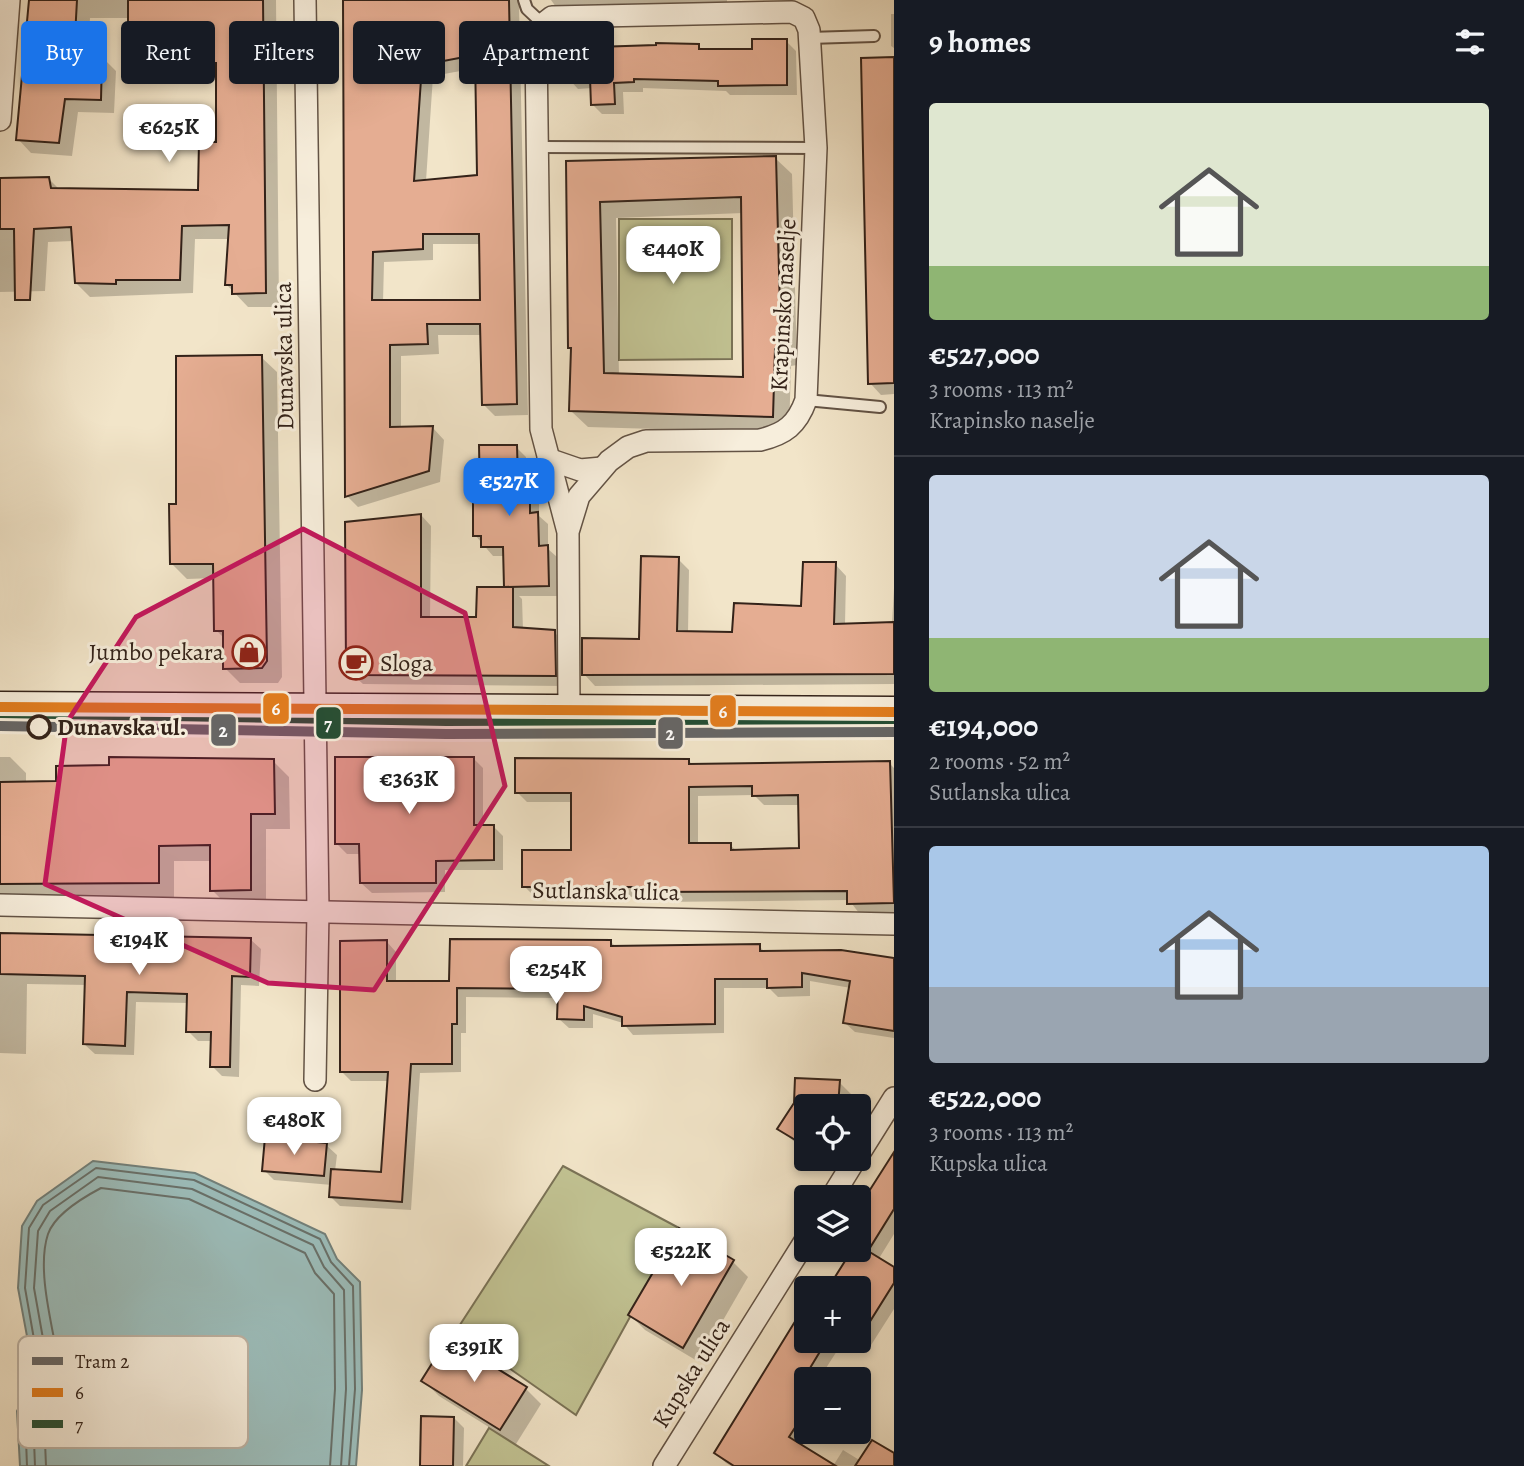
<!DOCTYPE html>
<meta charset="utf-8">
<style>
:root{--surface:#171b24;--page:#20242c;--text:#f1f3f6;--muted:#9ea1a6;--line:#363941;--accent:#1a73e8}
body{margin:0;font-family:Alegreya,serif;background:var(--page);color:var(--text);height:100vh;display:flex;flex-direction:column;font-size:26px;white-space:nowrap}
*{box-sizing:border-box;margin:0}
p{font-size:23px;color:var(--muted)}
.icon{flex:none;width:38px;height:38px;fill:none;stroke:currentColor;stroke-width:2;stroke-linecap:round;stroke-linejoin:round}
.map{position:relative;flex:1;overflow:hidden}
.details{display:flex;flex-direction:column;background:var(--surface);width:630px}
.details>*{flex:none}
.top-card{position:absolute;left:21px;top:21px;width:665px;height:63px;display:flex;gap:14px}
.buttons{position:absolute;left:794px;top:1094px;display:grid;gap:14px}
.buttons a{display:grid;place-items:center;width:77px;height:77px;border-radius:7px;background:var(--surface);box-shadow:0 4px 10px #0003;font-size:35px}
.price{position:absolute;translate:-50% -60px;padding:0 16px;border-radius:14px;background:#fff;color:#222;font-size:23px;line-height:46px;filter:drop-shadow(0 2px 4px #0008)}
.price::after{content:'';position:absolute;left:50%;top:42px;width:21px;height:16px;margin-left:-10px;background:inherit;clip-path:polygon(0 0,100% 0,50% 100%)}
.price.active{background:var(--accent);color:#fff}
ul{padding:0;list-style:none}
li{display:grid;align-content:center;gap:14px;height:371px;padding:0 35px}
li+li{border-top:2px solid var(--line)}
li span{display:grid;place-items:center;height:217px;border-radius:7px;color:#555}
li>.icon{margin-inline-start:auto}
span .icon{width:126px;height:126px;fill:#fffc;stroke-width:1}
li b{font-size:30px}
h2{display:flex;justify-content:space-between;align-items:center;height:84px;padding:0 35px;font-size:30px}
.chip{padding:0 24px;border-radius:7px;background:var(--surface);box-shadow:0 4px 10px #0003;font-size:24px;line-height:63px}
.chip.active{background:var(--accent);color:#fff}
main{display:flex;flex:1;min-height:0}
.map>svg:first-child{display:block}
</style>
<main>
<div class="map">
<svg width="894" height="1466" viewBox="0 0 894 1466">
<rect width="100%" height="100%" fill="#f2e5c9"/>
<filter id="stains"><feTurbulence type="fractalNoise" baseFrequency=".00286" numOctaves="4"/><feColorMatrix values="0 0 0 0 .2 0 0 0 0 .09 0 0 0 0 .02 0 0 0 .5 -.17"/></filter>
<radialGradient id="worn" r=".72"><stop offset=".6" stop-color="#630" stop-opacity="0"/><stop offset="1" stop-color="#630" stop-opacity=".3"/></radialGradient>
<g fill="#c1c292" stroke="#7a7256" stroke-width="2">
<path d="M619,219H732V359L619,360Z"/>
<path d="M563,1166L679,1228L576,1415L456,1331Z"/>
<path d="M489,1428L549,1466H466Z"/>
</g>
<path fill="#9cbebc" stroke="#72807b" stroke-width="2" d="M93,1161L195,1173L325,1234L337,1259L360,1282L362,1390L356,1466H20L17,1411L35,1379L18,1288L22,1226L37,1201Z"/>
<g fill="#0003" fill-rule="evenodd">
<path d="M30,0H276L279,307H248L227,285L230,239H195L193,293L90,297L76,283L73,241L48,242L45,291L0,292V180L49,179L59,189L200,191L218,144V76H144L130,62V18H90L88,57H102L116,71L114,113L78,112L72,156L31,153L18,139Z"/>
<path d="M344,0H518L519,6L528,415L495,416L484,405L482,335H438L439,354L401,356V429L433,428L444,440L440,482L358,507L347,496ZM477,68L479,177L426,181L433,76ZM433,244H481L482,302H383L384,262L433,260Z"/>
<path d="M551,0H727V10L561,14Z"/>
<path d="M891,14H894V48L891,46Z"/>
<path d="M786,41L796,51L797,95H730L726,91L643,88V92H623L624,114H602L592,104V88L578,89L568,78L698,46L703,50H754Z"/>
<path d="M894,59V394L881,395L870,383L863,60Z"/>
<path d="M775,158L792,174L797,365L791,366L789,433L588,427L571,411L568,163ZM743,213L745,379L619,375L616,218Z"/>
<path d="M261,357L277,372L282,677L278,683H240L225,668V639L216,630L215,578L187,579L172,564L178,506Z"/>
<path d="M516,447L526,457L527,483L539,493V516L548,524V549L557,557L558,596H519L522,599L523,630L554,632L564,642L565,686L363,684L352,674L421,515L431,526L430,618H478L509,589L506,586L505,556H493L475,535L481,497Z"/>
<path d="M678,559L689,570L688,633L734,634L803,608L835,564L846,576L845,625L892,624L894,588V684L595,686L584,674L641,641Z"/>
<path d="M0,757H10L26,773V783H58L273,761L289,777L290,829H266V905L228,906L212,890V861H174V898L0,899Z"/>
<path d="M473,758L483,768V826H493L503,836V870H445V892L372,893L361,883V854H347L337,844Z"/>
<path d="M688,760L694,766L889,763L894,768V913H859L849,900L656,902L651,897L534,896L524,886L572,852L573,802H527L517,792ZM754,795L764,805H800L801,850L737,851L730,845L698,844V796Z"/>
<path d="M0,935L250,939L261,949L259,986L241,985L239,1077L222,1076L212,1066L213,1041H198L188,1031L189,1003L136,1002L134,1055L95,1054L84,1044L87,985L27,984L26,1054L0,1053Z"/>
<path d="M610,941L617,948L759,946L766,953L841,952L894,960V1038L855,1032L845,1023L851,988L810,981V996L778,997L769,988H724V1033L633,1035L623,1023L593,1014V1028H569L559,1019V998L466,997V1033H461V1072L420,1073L411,1210L340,1206L331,1197L332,1185L274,1180L264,1170L326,1145L337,1155L335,1171L383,1174L389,1081H351L341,1071L387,942L396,952V982H451Z"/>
<path d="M839,1082L854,1097V1106H807V1152L779,1129L795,1103Z"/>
<path d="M894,1156V1234L878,1260L894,1269V1309L866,1353L846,1340H859V1288H830L845,1263L833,1252L859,1250V1211Z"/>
<path d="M818,1158H832L829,1165Z"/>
<path d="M679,1230L733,1262L748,1277L699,1362L645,1330L630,1315Z"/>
<path d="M807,1340H844L819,1379H807V1432H810L800,1445L832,1466H731L726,1463L716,1453Z"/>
<path d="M424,1381L526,1389L541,1404L516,1444L439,1396Z"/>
<path d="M454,1418L464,1428L463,1466H422Z"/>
<path d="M872,1442L894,1455V1466H833L843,1450L861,1461Z"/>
</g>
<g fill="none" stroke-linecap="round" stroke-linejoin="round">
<g stroke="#68706a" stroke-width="2">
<path d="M27,1466L25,1413L41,1379L25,1288L29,1228L43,1205L96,1168L194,1180L320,1239L331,1262L353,1286L355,1389L349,1466"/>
<path d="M35,1466L33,1415L50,1378L34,1288L38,1231L50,1211L98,1177L192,1189L313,1245L324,1267L344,1290L346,1389L341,1466"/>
<path d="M46,1466L44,1417L58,1391L61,1378C56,1337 35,1273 48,1234C55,1214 84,1197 101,1188L189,1199L305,1253L315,1273L334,1294L335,1389L330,1466"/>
</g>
</g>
<g fill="#e5ad92" stroke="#332219" stroke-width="2" fill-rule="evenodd">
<path d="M29,0H77L74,55L102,56L101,100L65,99L59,143L16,140Z"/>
<path d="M128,0H263L266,293L232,294V285H225L229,225L182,226L180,280H116V284L75,283L71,227L34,229L30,300H15L14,229H0V178L49,177L51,188L198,190L199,142H216V63H128Z"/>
<path d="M343,0H509L517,404L482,405L480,324H427L428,344L390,345V427L433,426L429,471L345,497ZM475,55L477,175L414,181L422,65ZM423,234H479L480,300H372L373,252L423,249Z"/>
<path d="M752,39H787V85L718,86V81L634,79V82L614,83L615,104L591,105L590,78L566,79L565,48L656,45V43L699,44V49H752Z"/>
<path d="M894,57V383L868,384L861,58Z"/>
<path d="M776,156L781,349H775L773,417L569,411L571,348H568L566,161ZM741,197L743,377L604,373L600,202Z"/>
<path d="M262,355L267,661L262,668L223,669V631H214L213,564H170L169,504H176V356Z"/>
<path d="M479,445H517L518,481H530V513L538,512L539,546L548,545L549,586L504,587L503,547H481V536H473V495H480Z"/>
<path d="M421,514V617H476L477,587H513V627L555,630L556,676L351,675L346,667L345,522Z"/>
<path d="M641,556L679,557L677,631L732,632L734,603L801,606L803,562H836L834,624L894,622V674L582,675V638L639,639Z"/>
<path d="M109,757L274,759L275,814H251V890L210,891V845L159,846V883L0,884V782L56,781V766L109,765Z"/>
<path d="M335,757H474V825H494V860L436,861V883H360L359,844H335Z"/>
<path d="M515,758L689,759V764L890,761L894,903L847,904V891L644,892V887H522V850H571V793H515ZM752,786V796L798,795L799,848L731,850V843H689V787Z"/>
<path d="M0,933L251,938L250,977L232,976L230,1067H210L211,1032H186L187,994L127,992L125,1046L83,1044L85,976L0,974Z"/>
<path d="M450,939L611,940V946L760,944V951L841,950L894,958V1031L843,1023L850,981L802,973V987L767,988V979H715V1024L622,1026V1017L584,1006V1020L557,1019L558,989L457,988V1024H452V1064H411L402,1202L329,1197L331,1169L381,1172L388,1072H340V941L387,940V981H449Z"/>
<path d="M795,1078L840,1080L838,1106H807V1147L777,1129L794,1103Z"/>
<path d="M265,1137L327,1143L324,1176L262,1171Z"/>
<path d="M894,1152V1209L868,1251L894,1267V1283L859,1339V1288H828L852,1250H859V1207Z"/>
<path d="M679,1228L734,1260L683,1348L628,1315Z"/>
<path d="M807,1302V1340H827L807,1373V1409L789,1437L836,1466H734L714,1453Z"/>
<path d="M448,1338L527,1387L500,1430L421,1381Z"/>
<path d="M421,1416L454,1417L453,1466H420Z"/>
<path d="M872,1440L894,1453V1466H855Z"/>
</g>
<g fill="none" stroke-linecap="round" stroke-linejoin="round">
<defs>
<g id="lane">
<path d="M524,0L527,9L543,24"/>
<path d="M809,38L874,36"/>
<path d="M539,147L816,148"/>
<path d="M806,400L880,407"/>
</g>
<g id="street">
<path d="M305,0L318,911L315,1080"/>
<path d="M0,120L9,0"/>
<path d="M548,459L580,470L602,468"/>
<path d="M568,532L541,429L536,47L543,24L552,17L792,12L804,18L809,30L816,148L806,400C797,425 785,434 760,440L646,441L628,447L609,461L579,496L568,532L569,712"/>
<path d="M0,905L894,924"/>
<path d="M859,1154L894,1098"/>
<path d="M832,1197L856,1158"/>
<path d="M664,1466L807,1238"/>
</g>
<path id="secondary" d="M0,707L894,712"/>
</defs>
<use href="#lane" stroke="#635345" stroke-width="14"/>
<use href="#street" stroke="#635345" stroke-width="24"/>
<use href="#secondary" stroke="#332219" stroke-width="33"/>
<use href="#lane" stroke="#f7eedc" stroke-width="10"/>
<use href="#street" stroke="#f7eedc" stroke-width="21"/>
<use href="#secondary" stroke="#f7eedc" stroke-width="30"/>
<defs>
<path id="bus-1" d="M0,707L894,712"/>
<path id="bus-2" d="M0,721L894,726"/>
</defs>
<use href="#bus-1" stroke="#f7eedc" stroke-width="16"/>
<use href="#bus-2" stroke="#f7eedc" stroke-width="16"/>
<use href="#bus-1" stroke="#e27d1e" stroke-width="10"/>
<use href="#bus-2" stroke="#244e34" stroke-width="10"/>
<defs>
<path id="tram-1" d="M0,726L446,734L894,732"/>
</defs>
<use href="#tram-1" stroke="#f7eedc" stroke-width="16"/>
<use href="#tram-1" stroke="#666" stroke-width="10"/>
</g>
<path fill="#c2185b" fill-opacity="0.2" stroke="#c2185b" stroke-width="5" stroke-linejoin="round" d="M303,529L465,613L505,786L374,990L268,983L45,884L67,722L136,617Z"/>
<defs>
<symbol id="shop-ring" viewBox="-11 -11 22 22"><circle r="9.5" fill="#f7eedc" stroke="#8f2418" stroke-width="1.5"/><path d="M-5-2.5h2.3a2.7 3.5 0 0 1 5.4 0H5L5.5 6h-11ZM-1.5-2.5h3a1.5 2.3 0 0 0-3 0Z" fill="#8f2418"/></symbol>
<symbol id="cafe-ring" viewBox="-11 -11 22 22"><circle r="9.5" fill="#f7eedc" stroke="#8f2418" stroke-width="1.5"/><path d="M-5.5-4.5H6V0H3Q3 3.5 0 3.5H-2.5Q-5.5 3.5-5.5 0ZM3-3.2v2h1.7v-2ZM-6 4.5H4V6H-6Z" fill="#8f2418"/></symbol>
</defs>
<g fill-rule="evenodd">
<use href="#shop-ring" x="230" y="633" width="38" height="38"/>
<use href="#cafe-ring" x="337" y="644" width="38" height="38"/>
</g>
<circle fill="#f7eedc" stroke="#332219" stroke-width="3.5" cx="39" cy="727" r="11"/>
<g text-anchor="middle" stroke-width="6" stroke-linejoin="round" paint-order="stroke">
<g font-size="24" fill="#332219" stroke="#f7eedc">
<text transform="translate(783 305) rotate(-87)" y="8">Krapinsko naselje</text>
<text transform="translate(284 356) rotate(-91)" y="8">Dunavska ulica</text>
<text transform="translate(606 891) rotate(1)" y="8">Sutlanska ulica</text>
<text transform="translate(691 1373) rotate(-58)" y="8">Kupska ulica</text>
</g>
<g font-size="24" fill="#332219" stroke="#f7eedc" text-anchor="end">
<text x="224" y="660">Jumbo pekara</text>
<text x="380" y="671" text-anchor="start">Sloga</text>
</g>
<g font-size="24" font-weight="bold" fill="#332219" stroke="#f7eedc" text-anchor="start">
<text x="57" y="735">Dunavska ul.</text>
</g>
</g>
<rect x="18" y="1336" width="230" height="112" rx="10" fill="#f7eedc" stroke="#bcb1a2" stroke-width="2"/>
<rect x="32" y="1357" width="31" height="8" fill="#666"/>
<rect x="32" y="1388" width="31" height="9" fill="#e27d1e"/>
<rect x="32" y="1420" width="31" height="8" fill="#244e34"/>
<g font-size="19" fill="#332219">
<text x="75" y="1368">Tram 2</text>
<text x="75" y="1399">6</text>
<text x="75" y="1431">7</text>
</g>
<g stroke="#f7eedc" stroke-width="2.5">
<rect x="262" y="692" width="28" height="33" rx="7" fill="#e27d1e"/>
<rect x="709" y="694" width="28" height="34" rx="7" fill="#e27d1e"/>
<rect x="315" y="706" width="27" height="34" rx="7" fill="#244e34"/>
<rect x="210" y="713" width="27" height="34" rx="7" fill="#666"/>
<rect x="657" y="716" width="27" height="34" rx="7" fill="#666"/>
</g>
<g font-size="19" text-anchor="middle" font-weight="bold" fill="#fff">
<text x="276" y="715">6</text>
<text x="723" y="718">6</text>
<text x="328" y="730">7</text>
<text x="223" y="737">2</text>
<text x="670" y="740">2</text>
</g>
<rect width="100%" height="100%" filter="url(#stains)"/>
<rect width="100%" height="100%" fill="url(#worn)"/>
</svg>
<div class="buttons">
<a><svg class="icon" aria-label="locate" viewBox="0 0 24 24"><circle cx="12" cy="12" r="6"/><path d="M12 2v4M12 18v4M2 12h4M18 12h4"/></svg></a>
<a><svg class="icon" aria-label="layers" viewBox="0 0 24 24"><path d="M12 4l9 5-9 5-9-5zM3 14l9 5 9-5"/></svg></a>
<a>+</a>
<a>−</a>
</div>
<b class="price" style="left:169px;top:164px">€625K</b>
<b class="price" style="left:673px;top:286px">€440K</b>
<b class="price active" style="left:509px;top:518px">€527K</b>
<b class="price" style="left:409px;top:816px">€363K</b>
<b class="price" style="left:139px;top:977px">€194K</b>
<b class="price" style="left:556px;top:1006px">€254K</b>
<b class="price" style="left:294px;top:1157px">€480K</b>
<b class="price" style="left:681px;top:1288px">€522K</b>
<b class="price" style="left:474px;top:1384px">€391K</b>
<div class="top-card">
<a class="chip active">Buy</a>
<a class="chip">Rent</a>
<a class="chip">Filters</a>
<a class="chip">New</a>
<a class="chip">Apartment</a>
</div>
</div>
<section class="details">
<h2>9 homes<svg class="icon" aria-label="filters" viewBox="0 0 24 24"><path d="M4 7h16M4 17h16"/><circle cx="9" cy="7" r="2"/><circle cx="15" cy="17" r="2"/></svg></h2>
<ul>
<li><span style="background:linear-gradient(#dfe7d0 75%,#8fb573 0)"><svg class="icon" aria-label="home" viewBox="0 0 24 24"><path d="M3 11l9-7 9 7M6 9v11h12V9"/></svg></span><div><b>€527,000</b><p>3 rooms · 113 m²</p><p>Krapinsko naselje</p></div></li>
<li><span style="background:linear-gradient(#c9d6e8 75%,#8fb573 0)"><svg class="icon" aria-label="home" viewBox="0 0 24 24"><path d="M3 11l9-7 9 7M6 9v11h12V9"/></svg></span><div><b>€194,000</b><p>2 rooms · 52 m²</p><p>Sutlanska ulica</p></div></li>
<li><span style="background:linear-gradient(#a9c7e8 65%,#9aa5b1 0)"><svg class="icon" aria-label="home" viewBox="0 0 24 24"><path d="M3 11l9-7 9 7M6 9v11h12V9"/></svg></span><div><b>€522,000</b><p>3 rooms · 113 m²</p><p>Kupska ulica</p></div></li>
</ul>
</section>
</main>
